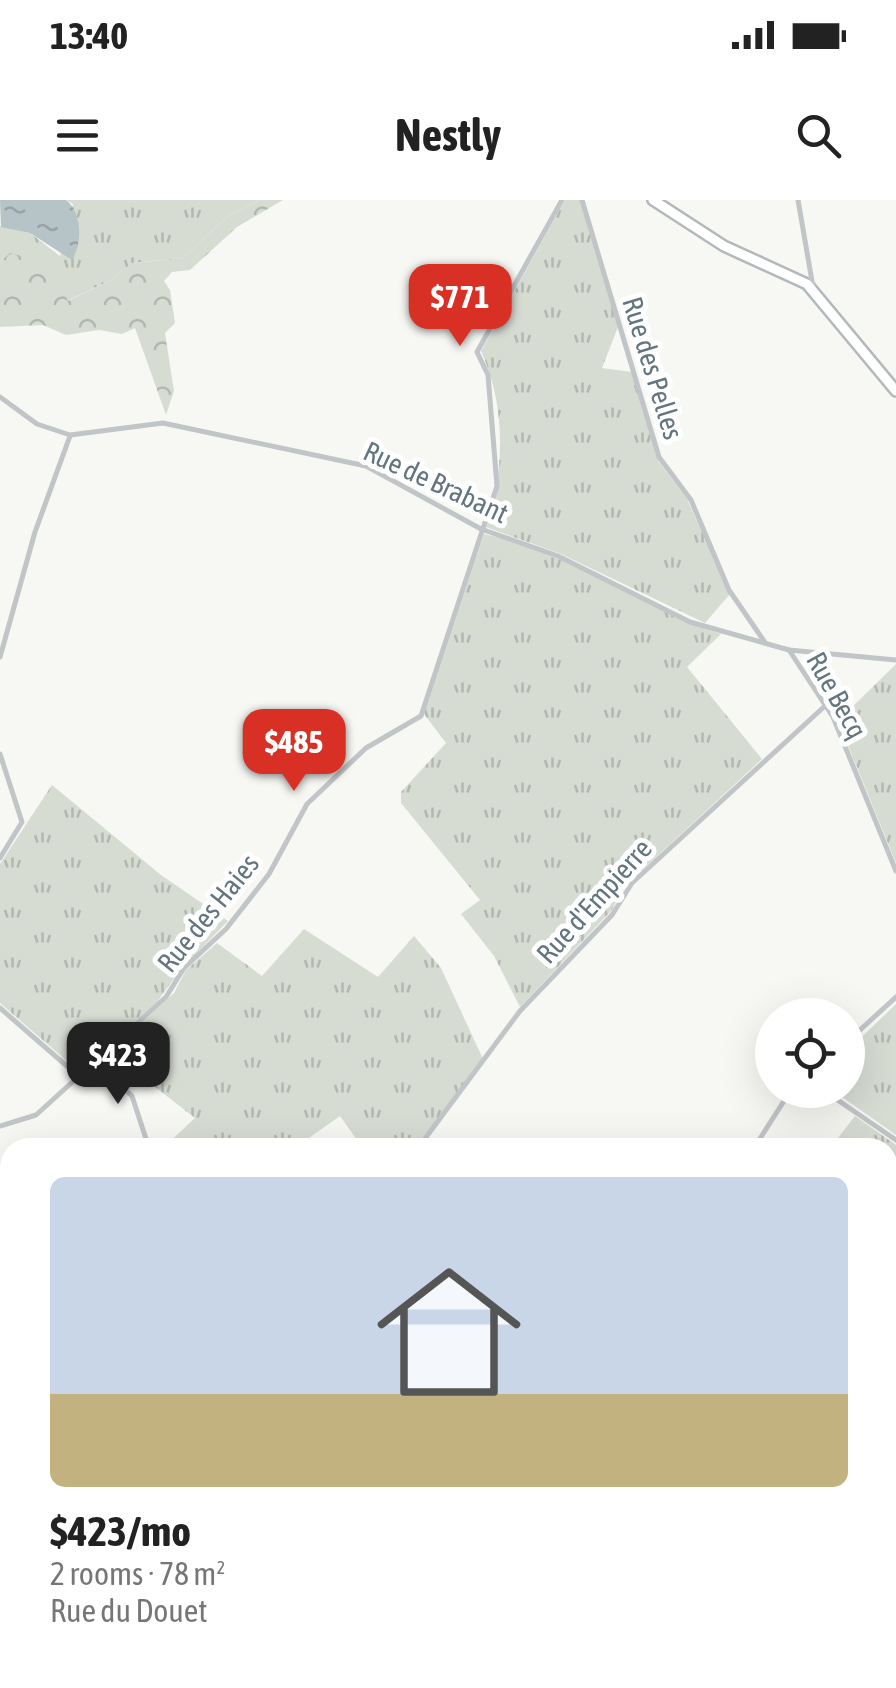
<!DOCTYPE html>
<meta charset="utf-8">
<style>
:root{--surface:#fff;--page:#f6f6f6;--text:#222;--muted:#767676;--line:#e0e0e0;--accent:#d93025}
body{margin:0;font-family:"Asap Condensed",sans-serif;background:var(--page);color:var(--text);height:100vh;display:flex;flex-direction:column;font-size:38px;white-space:nowrap}
*{box-sizing:border-box;margin:0}
p{font-size:32px;color:var(--muted)}
.icon{flex:none;width:55px;height:55px;fill:none;stroke:currentColor;stroke-width:2;stroke-linecap:round;stroke-linejoin:round}
.map{position:relative;flex:1;overflow:hidden}
.drawer{position:absolute;left:0px;top:938px;width:898px;height:552px;display:flex;flex-direction:column;background:var(--surface);border-radius:30px 30px 0 0;box-shadow:0 10px 40px #0002}
.drawer>*{flex:none}
.buttons{position:absolute;left:755px;top:798px;display:grid;gap:20px}
.buttons a{display:grid;place-items:center;width:110px;height:110px;border-radius:50%;background:var(--surface);box-shadow:0 10px 40px #0002;font-size:50px}
.price{position:absolute;translate:-50% -85px;padding:0 22px;border-radius:20px;background:var(--accent);color:#fff;font-size:32px;line-height:65px;filter:drop-shadow(0 2px 5px #0008)}
.price::after{content:'';position:absolute;left:50%;top:60px;width:30px;height:22px;margin-left:-15px;background:inherit;clip-path:polygon(0 0,100% 0,50% 100%)}
.price.active{background:#222;color:#fff}
ul{padding:0;list-style:none}
li{display:grid;align-content:center;gap:20px;height:530px;padding:0 50px}
li+li{border-top:2px solid var(--line)}
li span{display:grid;place-items:center;height:310px;border-radius:15px;color:#555}
li>.icon{margin-inline-start:auto}
span .icon{width:180px;height:180px;fill:#fffc;stroke-width:1}
li b{font-size:42px}
.status{display:flex;justify-content:space-between;align-items:center;height:70px;padding:0 50px;background:var(--surface);direction:ltr}
.status svg{height:28px;fill:currentColor}
header{display:flex;justify-content:space-between;align-items:center;height:130px;padding:0 50px;background:var(--surface);font-size:45px;font-weight:700}
.map>svg:first-child{display:block}
</style>
<div class="status"><b>13:40</b><svg viewBox="0 0 49 12"><path d="M0 12V9h3v3zM5 12V6h3v6zM10 12V3h3v9zM15 12V0h3v12zM26 1h20v11H26zM47 4h2v5h-2z"/></svg></div>
<header><svg class="icon" aria-label="menu" viewBox="0 0 24 24"><path d="M4 6h16M4 12h16M4 18h16"/></svg>Nestly<svg class="icon" aria-label="search" viewBox="0 0 24 24"><circle cx="10" cy="10" r="6"/><path d="M15 15l6 6"/></svg></header>
<div class="map">
<svg width="896" height="1488" viewBox="0 0 896 1488">
<defs>
<pattern id="grass-tufts" width="24" height="20" patternUnits="userSpaceOnUse" patternTransform="scale(2.5)"><rect width="24" height="20" fill="#d7dcd3"/><path d="M3 7l-1-3M5 7V3M7 7l1-3M15 17l-1-3M17 17v-4M19 17l1-3" fill="none" stroke="#b2b7b0"/></pattern>
<pattern id="forest-crowns" width="20" height="18" patternUnits="userSpaceOnUse" patternTransform="scale(2.5)"><rect width="20" height="18" fill="#d7dcd3"/><path d="M2 6a3 3 0 1 1 6 0M12 15a3 3 0 1 1 6 0" fill="none" stroke="#b2b7b0"/></pattern>
<pattern id="water-ripples" width="26" height="14" patternUnits="userSpaceOnUse" patternTransform="scale(2.5)"><rect width="26" height="14" fill="#b6c3c7"/><path d="M2 4q2-2 4 0t4 0M15 11q2-2 4 0t4 0" fill="none" stroke="#98a3a7"/></pattern>
</defs>
<rect width="100%" height="100%" fill="#f7f7f4"/>
<g fill="url(#grass-tufts)">
<path d="M66,0H259L227,17L183,58L132,63L111,80L67,101L10,53L0,62V26L30,33L60,56L73,4Z"/>
<path d="M565,0H580L618,127L602,168L632,172L659,262L687,299L730,394L705,423L561,354L486,327C505,270 506,206 481,151Z"/>
<path d="M484,334C568,351 640,408 721,434L687,467L762,559L626,685L611,711L520,807L494,756L461,714L480,700L401,603V592L446,543L424,514Z"/>
<path d="M896,464V663L838,521Z"/>
<path d="M52,585L161,675L228,721L181,769L157,802L95,858L76,869L0,803V664Z"/>
<path d="M304,729L378,777L414,736L441,768L483,859L416,947H386L379,941L357,940L340,916L296,947L163,948L195,918L110,852L174,793L186,770L217,743L262,776Z"/>
<path d="M896,804V935L832,890H848V850Z"/>
<path d="M855,916L896,945V1114L888,1099V948L831,947Z"/>
<path d="M325,1480H515L516,1488H334Z"/>
<path d="M611,1480H734L739,1488H600Z"/>
</g>
<path fill="url(#forest-crowns)" d="M259,0H283L237,27L190,70L172,72L164,81L170,90L175,123L165,133L174,191L166,215L135,128L122,134L99,130L66,135L43,125L0,127V62L10,53C44,61 54,71 68,101L111,80L132,63L183,58L227,17Z"/>
<path fill="url(#water-ripples)" d="M0,0H66C82,12 83,43 72,60L30,33L1,27Z"/>
<g fill="none" stroke-linecap="round" stroke-linejoin="round">
<defs>
<g id="primary">
<path d="M653,0L724,46L807,84L896,191"/>
<path d="M0,1354L10,1361"/>
<path d="M200,1480L212,1488"/>
</g>
</defs>
<use href="#primary" stroke="#b2b8bb" stroke-width="14"/>
<g stroke="#c1c5c8" stroke-width="5">
<path d="M582,0L659,257L691,300L729,390L764,441"/>
<path d="M798,0L813,87"/>
<path d="M0,197L37,224L70,235L163,223L366,266L481,329L558,356L690,422L789,450L896,460"/>
<path d="M789,450L833,517L896,671"/>
<path d="M0,457L35,332L70,236"/>
<path d="M0,554L22,622L0,658"/>
<path d="M0,808L76,874"/>
<path d="M848,841L896,797"/>
<path d="M94,862L132,896L149,948"/>
<path d="M823,890L896,940"/>
<path d="M0,926L36,915L166,797L184,768L226,729L269,674L307,604L366,548L421,516L497,286L488,175L477,152L562,0"/>
<path d="M418,948L520,811L612,715L632,683L826,505"/>
<path d="M754,948L791,890"/>
<path d="M519,1480L520,1488"/>
<path d="M736,1480L742,1488"/>
<path d="M226,1488L234,1480"/>
<path d="M885,1488L896,1474"/>
</g>
<use href="#primary" stroke="#fff" stroke-width="9"/>
</g>
<g text-anchor="middle" stroke-width="10" stroke-linejoin="round" paint-order="stroke">
<g font-size="28" fill="#63757f" stroke="#fff">
<text transform="translate(653 168) rotate(73)" y="10">Rue des Pelles</text>
<text transform="translate(436 282) rotate(25)" y="10">Rue de Brabant</text>
<text transform="translate(837 495) rotate(61)" y="10">Rue Becq</text>
<text transform="translate(594 701) rotate(-48)" y="10">Rue d'Empierre</text>
<text transform="translate(208 713) rotate(-51)" y="10">Rue des Haies</text>
</g>
</g>
</svg>
<div class="buttons">
<a><svg class="icon" aria-label="locate" viewBox="0 0 24 24"><circle cx="12" cy="12" r="6"/><path d="M12 2v4M12 18v4M2 12h4M18 12h4"/></svg></a>
</div>
<b class="price" style="left:460px;top:149px">$771</b>
<b class="price" style="left:294px;top:594px">$485</b>
<b class="price active" style="left:118px;top:907px">$423</b>
<section class="drawer">
<ul>
<li><span style="background:linear-gradient(#c9d6e8 70%,#c2b280 0)"><svg class="icon" aria-label="home" viewBox="0 0 24 24"><path d="M3 11l9-7 9 7M6 9v11h12V9"/></svg></span><div><b>$423/mo</b><p>2 rooms · 78 m²</p><p>Rue du Douet</p></div></li>
</ul>
</section>
</div>
